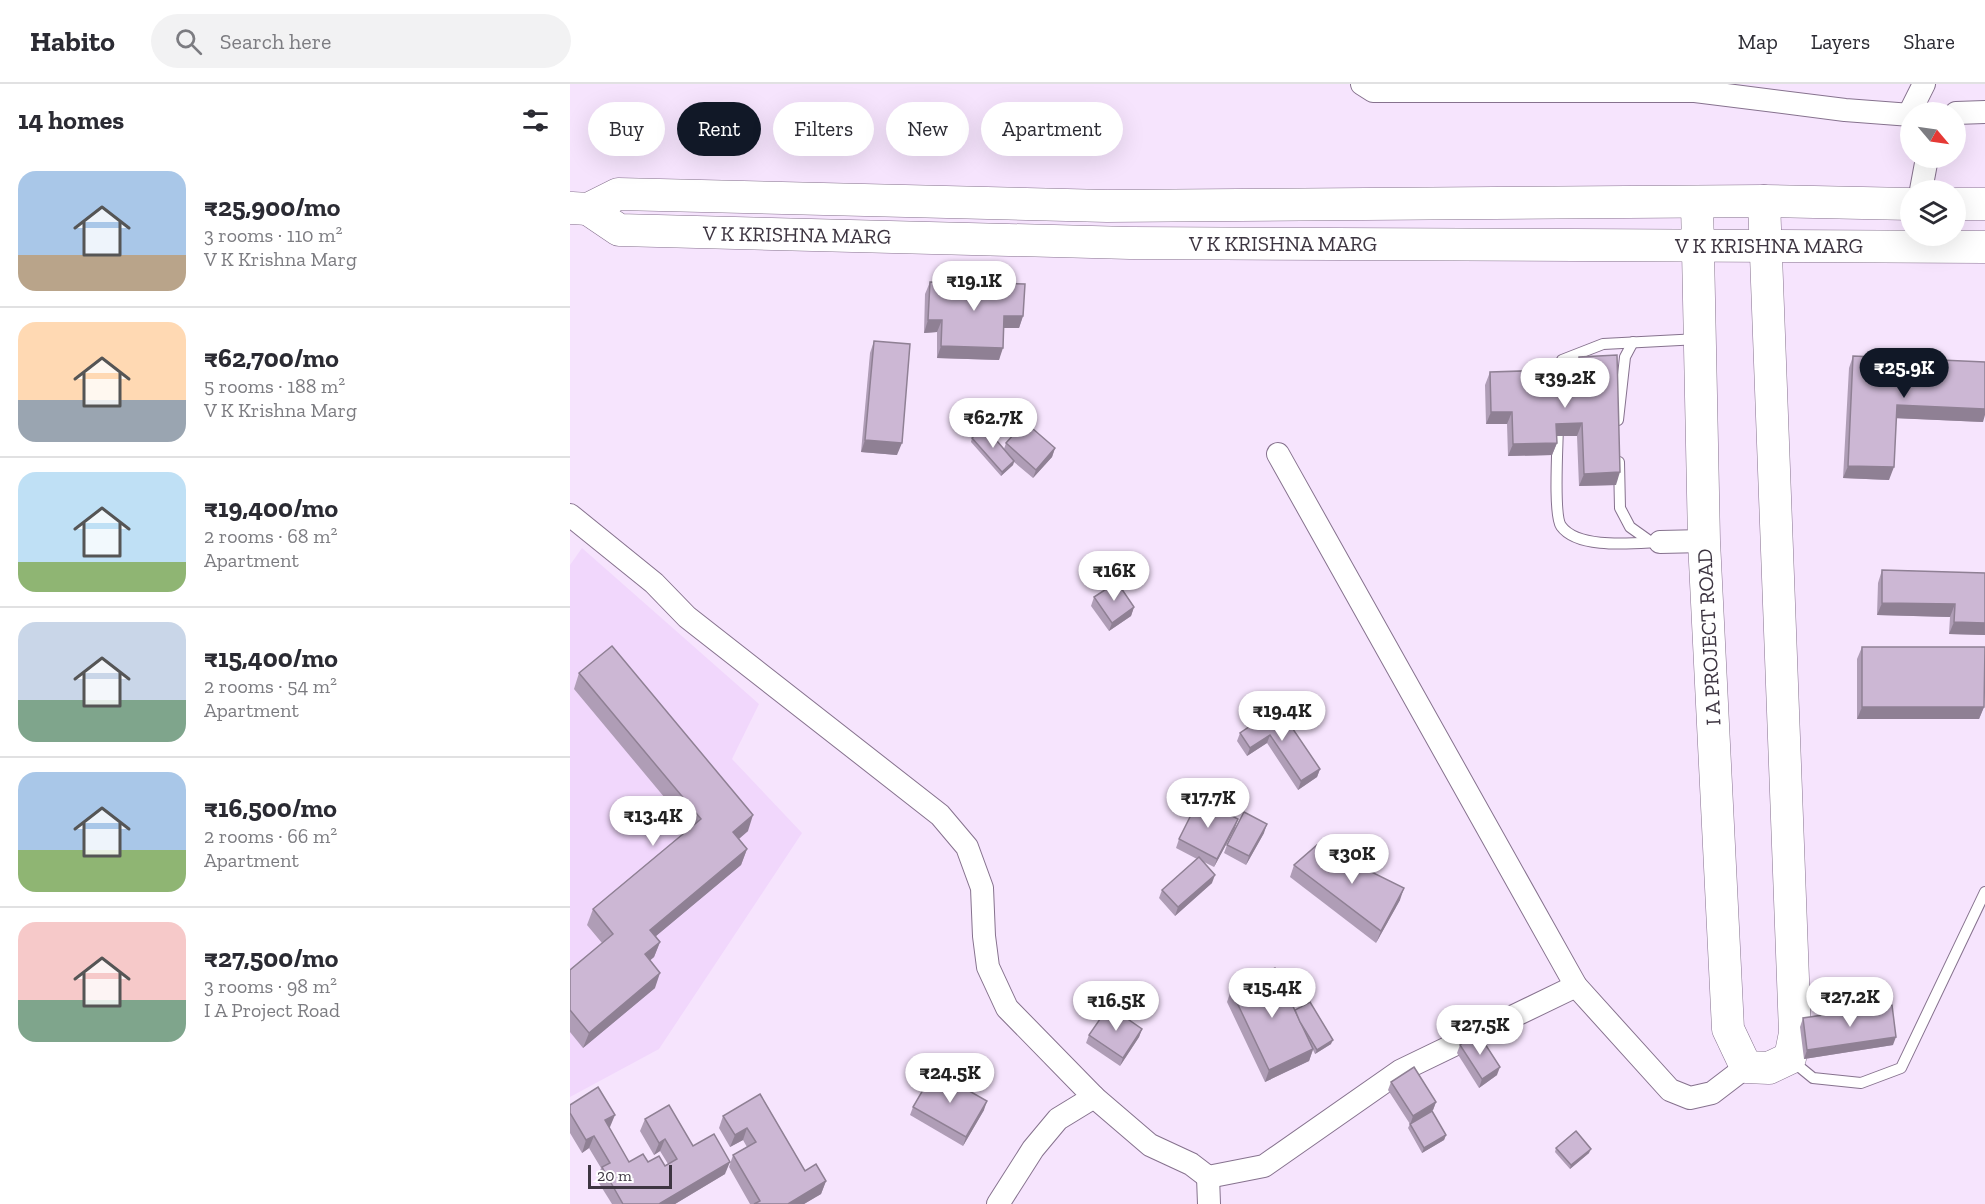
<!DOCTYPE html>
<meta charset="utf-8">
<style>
:root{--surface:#fff;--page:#f2f2f3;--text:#2b2b33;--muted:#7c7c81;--line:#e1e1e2;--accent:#111827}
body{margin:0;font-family:"Zilla Slab",serif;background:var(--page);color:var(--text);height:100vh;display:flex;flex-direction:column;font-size:22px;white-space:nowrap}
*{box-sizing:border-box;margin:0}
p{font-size:20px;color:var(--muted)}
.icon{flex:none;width:33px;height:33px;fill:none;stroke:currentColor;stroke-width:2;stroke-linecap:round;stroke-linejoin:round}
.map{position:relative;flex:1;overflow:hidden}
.drawer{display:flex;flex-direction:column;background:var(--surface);width:570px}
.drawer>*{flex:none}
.guide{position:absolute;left:18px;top:18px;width:570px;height:54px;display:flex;gap:12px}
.needle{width:39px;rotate:119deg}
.controls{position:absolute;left:1330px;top:18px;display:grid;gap:12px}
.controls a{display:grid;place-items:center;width:66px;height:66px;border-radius:50%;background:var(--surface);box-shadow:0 6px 24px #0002;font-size:30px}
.scale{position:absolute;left:18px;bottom:15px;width:84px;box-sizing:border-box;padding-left:6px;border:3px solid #3d3541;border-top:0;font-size:16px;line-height:21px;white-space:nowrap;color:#3d3541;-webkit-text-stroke:4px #fff;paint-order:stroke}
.price{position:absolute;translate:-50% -51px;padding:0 14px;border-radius:21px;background:#fff;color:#222;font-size:20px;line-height:39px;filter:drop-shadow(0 2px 3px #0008)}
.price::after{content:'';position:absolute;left:50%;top:36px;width:18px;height:14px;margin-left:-9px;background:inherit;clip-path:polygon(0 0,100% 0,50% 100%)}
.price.selected{background:var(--accent);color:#fff}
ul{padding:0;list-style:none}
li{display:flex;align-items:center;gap:18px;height:150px;padding:0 18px}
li+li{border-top:2px solid var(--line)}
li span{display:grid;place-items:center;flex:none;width:168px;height:120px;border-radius:18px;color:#555}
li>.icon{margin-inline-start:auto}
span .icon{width:72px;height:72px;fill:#fffc;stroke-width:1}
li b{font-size:26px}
h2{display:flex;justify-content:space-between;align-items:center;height:72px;padding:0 18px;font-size:26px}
.pill{padding:0 21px;border-radius:27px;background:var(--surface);box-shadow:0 6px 24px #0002;font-size:21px;line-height:54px}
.pill.selected{background:var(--accent);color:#fff}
header{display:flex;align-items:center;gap:36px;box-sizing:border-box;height:84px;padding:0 30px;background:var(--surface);border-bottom:2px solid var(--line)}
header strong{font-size:28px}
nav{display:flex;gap:33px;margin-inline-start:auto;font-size:21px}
.search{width:420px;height:54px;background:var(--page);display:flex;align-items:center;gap:15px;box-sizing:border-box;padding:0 21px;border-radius:33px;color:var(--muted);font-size:22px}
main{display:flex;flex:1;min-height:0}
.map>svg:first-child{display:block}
</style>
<header>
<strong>Habito</strong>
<div class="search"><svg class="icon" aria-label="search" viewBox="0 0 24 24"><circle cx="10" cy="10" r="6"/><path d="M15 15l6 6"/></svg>Search here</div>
<nav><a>Map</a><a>Layers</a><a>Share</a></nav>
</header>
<main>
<section class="drawer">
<h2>14 homes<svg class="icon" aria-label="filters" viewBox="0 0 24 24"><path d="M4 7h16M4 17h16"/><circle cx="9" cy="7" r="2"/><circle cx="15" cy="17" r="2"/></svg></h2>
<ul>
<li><span style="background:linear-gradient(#a9c7e8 70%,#b9a48a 0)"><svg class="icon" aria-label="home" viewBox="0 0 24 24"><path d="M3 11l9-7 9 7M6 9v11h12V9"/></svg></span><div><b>₹25,900/mo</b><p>3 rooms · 110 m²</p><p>V K Krishna Marg</p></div></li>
<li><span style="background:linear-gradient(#ffd9b3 65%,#9aa5b1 0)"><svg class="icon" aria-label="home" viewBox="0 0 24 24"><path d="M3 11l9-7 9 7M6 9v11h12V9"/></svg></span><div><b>₹62,700/mo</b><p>5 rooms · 188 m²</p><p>V K Krishna Marg</p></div></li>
<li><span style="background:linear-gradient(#bfe0f5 75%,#8fb573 0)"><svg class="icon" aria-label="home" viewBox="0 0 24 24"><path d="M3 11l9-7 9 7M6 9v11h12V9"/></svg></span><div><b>₹19,400/mo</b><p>2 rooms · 68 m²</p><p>Apartment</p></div></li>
<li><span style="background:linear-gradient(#c9d6e8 65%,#7fa58c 0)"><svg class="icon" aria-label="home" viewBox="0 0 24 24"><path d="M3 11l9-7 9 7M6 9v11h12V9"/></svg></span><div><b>₹15,400/mo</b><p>2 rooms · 54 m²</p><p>Apartment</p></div></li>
<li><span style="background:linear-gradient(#a9c7e8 65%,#8fb573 0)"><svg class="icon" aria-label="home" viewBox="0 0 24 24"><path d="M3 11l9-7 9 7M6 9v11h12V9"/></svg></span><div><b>₹16,500/mo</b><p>2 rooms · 66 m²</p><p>Apartment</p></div></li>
<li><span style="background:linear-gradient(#f6c9c9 65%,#7fa58c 0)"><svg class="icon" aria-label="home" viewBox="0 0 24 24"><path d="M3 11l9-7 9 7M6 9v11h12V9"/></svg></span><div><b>₹27,500/mo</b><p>3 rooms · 98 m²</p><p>I A Project Road</p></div></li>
</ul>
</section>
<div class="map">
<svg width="1415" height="1120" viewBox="0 0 1415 1120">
<rect width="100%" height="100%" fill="#f6e4fd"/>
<path fill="#f1d7fc" d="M12,464L189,620L162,675L232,749L89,965L0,1013V481Z"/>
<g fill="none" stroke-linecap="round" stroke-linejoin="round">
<defs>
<g id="lane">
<path d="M988,324V302L992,276L1033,260L1129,255"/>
<path d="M1048,336L1055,273L1063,258"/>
<path d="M988,340C988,358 983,430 991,442C1008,466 1065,459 1090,458"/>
<path d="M1049,378L1050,424L1060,443L1081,458"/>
<path d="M1221,976L1243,994L1291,999L1331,984L1415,808"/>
</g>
<g id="street">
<path d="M792,0L803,7H1125L1275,26L1341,31"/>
<path d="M1386,29L1415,28"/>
<path d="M1338,32L1354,0"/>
<path d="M1351,106L1357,74"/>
<path d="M708,370L1006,902L1100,1006L1120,1014L1142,1009L1176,983"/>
<path d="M0,431L84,499L117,533L370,731L397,763L412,804L414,852L418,883L437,924L524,1013L580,1061L621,1080L638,1093L694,1082L830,987L1006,902"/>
<path d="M1090,458L1134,457"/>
<path d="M638,1093L639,1120"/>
<path d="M428,1120L463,1065L488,1035L524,1013"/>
</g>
<g id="secondary">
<path d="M1127,118L1134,457L1158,945L1176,983L1199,984L1220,974L1225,949L1194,117"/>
<path d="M1386,120H1415"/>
<path d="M2,124L18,125L48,110L537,122L1194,117L1341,120"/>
<path d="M18,125L49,146L560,159L1415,163"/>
</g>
</defs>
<use href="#lane" stroke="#86728e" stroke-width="12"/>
<use href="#street" stroke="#86728e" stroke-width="24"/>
<use href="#secondary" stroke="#86728e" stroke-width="33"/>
<use href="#lane" stroke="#fff" stroke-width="10"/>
<use href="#street" stroke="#fff" stroke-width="22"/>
<use href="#secondary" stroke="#fff" stroke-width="32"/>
</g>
<g fill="#af9db6">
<path d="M360,198L453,232L449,244H434L429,276L367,274V248L354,249L355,210Z"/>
<path d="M304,257L327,371L291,368L300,269Z"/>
<path d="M1283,272L1413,338L1326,334L1319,396L1273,394L1279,284Z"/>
<path d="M1009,273L1046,401L1009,402L1007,352H986L987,359L982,371L938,372L937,340H916L915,301L920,288L984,312L1005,311L1004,285Z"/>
<path d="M402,354L434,365L436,359L485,364L482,373L463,394L444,378L443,381L431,392L401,358Z"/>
<path d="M1312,486L1415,489V551L1379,550L1380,533L1307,531L1308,499Z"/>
<path d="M524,513L564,523L561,532L539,547L521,522Z"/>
<path d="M1292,563L1414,623L1409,635H1287V575Z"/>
<path d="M9,589L178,747L169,755L177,765L171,781L86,852L90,858L84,873L80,876L85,904L13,964L0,948V886L32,859L17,841L23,825L120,744L4,605Z"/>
<path d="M708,623L750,685L747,693L728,706L697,659L677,672L667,657L670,649Z"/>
<path d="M665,744L644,783L634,778L642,799L605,832L589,814L592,806L627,775L606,764L609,755Z"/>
<path d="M694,749L676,781L654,769L657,761Z"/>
<path d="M724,781L830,816L806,859L720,793Z"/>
<path d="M661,906L725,926L761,960L745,970L743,966L739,977L695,998L657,918Z"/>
<path d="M1233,934L1323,961L1234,975L1230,943Z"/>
<path d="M572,945L569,953L550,982L516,959L519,951Z"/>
<path d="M890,961L927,991L909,1004L887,969Z"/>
<path d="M821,998L866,1018L863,1026L855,1031L876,1051L874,1056L852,1069L838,1044L840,1040L818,1006Z"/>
<path d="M190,1010L235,1087L256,1097L251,1110L234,1120H180L159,1083L163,1071L177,1063L173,1056L160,1063L149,1044L153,1032Z"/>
<path d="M0,1021L40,1043H39L59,1078H78L95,1082L98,1080L90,1067L84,1071L70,1047L75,1035L123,1062L155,1090L105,1120H42L27,1096L31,1084L19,1064L12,1069L0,1049Z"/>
<path d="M343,1023L414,1026L393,1062L340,1031Z"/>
<path d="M986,1064L1019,1069L1000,1085L985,1068Z"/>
</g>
<g fill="#8f8094">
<path d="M434,232H453L449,244H430Z"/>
<path d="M358,236H372L367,248L354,249Z"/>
<path d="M371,262L433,264L429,276L367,274Z"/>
<path d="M1327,321L1415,325V331L1413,338L1322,334Z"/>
<path d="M921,328H942L937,340H916Z"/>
<path d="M1012,339L1007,352H982L986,340Z"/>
<path d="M295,356L332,359L327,371L291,368Z"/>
<path d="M987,359L982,371L938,372L943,360Z"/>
<path d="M485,364L482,373L463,394L466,386Z"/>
<path d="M444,377L443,381L431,392L432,388Z"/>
<path d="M1278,382L1324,383L1319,396L1273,394Z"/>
<path d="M1050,388L1046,401L1009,402L1014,390Z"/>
<path d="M1312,519L1385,520L1380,533L1307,531Z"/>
<path d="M564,523L561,532L539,547L542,539Z"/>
<path d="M1384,538L1415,539V551L1379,550Z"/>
<path d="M1292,623H1414L1409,635H1287Z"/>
<path d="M700,651L697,659L677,672L680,664Z"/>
<path d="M750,685L747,693L728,706L731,697Z"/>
<path d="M183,731L178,747L158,764L163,748Z"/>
<path d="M668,735L665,744L644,783L647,775Z"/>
<path d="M697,740L694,749L676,781L679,772Z"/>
<path d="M177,765L171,781L74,862L80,846Z"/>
<path d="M645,791L642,799L605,832L608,823Z"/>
<path d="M834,804L830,816L806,859L811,847Z"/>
<path d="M90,858L84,873L69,886L75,870Z"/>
<path d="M90,889L85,904L13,964L19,949Z"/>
<path d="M572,945L569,953L550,982L553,974Z"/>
<path d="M1326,953L1323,961L1234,975L1237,966Z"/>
<path d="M763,956L761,960L745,970L747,966Z"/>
<path d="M743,965L739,977L695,998L699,986Z"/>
<path d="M930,983L927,991L909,1004L912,995Z"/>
<path d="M417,1017L414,1026L393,1062L396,1053Z"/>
<path d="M866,1018L863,1026L840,1041L843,1032Z"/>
<path d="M45,1031L40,1043L30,1048L35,1036Z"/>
<path d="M177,1044L173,1056L160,1063L165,1051Z"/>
<path d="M876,1051L874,1056L852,1069L854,1064Z"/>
<path d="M24,1052L19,1064L12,1069L16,1056Z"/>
<path d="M95,1055L90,1067L84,1071L89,1059Z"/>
<path d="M1021,1065L1019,1069L1000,1085L1001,1081Z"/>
<path d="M160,1078L155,1090L105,1120H89Z"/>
<path d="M256,1097L251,1110L234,1120H218Z"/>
</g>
<g fill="#ccb7d4" stroke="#8f8094" stroke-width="1.5">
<path d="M360,198L455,200L453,232H434L433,264L371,262L372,236H358Z"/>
<path d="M304,257L340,260L332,359L295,356Z"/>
<path d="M1047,271L1050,388L1014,390L1012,339L986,340L987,359L943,360L942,328H921L920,288L984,286V312L1010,311L1009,273Z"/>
<path d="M1283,272L1415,278V325L1327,321L1324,383L1278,382Z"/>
<path d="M455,338L485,364L466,386L436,359Z"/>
<path d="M415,343L444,377L432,388L402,354Z"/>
<path d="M1312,486L1415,489V539L1384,538L1385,520L1312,519Z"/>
<path d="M547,498L564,523L542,539L524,513Z"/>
<path d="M42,562L183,731L163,748L177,765L80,846L90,858L75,870L90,889L19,949L0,926V886L43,850L23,825L131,735L9,589Z"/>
<path d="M1292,563H1415L1414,623H1292Z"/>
<path d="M708,623L750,685L731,697L700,651L680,664L670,649Z"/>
<path d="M629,715L668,735L647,775L609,755Z"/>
<path d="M674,728L697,740L679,772L657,761Z"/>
<path d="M747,761L834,804L811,847L724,781Z"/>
<path d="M629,773L645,791L608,823L592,806Z"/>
<path d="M705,884L743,965L699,986L661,906Z"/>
<path d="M740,918L763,956L747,966L730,938L725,926Z"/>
<path d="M1322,921L1326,953L1237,966L1233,934Z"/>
<path d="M539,922L572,945L553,974L519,951Z"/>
<path d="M908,949L930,983L912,995L890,961Z"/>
<path d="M844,983L866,1018L843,1032L821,998Z"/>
<path d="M364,987L417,1017L396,1053L343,1023Z"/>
<path d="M28,1003L45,1031L35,1036L59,1078L73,1070L78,1078L89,1072L95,1082L107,1075L95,1055L89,1059L75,1035L99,1021L123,1062L144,1050L160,1078L89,1120H53L32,1083L40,1079L24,1052L16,1056L0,1029V1021Z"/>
<path d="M190,1010L235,1087L246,1080L256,1097L218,1120H184L190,1117L163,1071L186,1058L177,1044L165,1051L153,1032Z"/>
<path d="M862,1027L876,1051L854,1064L840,1040Z"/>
<path d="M1006,1047L1021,1065L1001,1081L986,1064Z"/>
</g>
<g text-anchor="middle" stroke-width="6" stroke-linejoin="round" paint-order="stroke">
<g font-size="21" fill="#3d3541" stroke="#fff">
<text transform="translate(227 151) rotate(1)" y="7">V K KRISHNA MARG</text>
<text x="713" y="167">V K KRISHNA MARG</text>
<text x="1199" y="169">V K KRISHNA MARG</text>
<text transform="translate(1139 553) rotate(-93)" y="7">I A PROJECT ROAD</text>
</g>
</g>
</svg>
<div class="controls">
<a><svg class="needle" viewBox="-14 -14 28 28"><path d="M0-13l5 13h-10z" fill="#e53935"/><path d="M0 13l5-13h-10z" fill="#7c7c81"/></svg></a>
<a><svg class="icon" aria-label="layers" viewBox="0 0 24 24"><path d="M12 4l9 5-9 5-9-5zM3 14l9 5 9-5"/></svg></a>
</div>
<div class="scale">20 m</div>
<b class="price" style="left:404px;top:228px">₹19.1K</b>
<b class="price selected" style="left:1334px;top:315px">₹25.9K</b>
<b class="price" style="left:995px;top:325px">₹39.2K</b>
<b class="price" style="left:423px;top:365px">₹62.7K</b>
<b class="price" style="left:544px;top:518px">₹16K</b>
<b class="price" style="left:712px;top:658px">₹19.4K</b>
<b class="price" style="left:638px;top:745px">₹17.7K</b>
<b class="price" style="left:83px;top:763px">₹13.4K</b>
<b class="price" style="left:782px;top:801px">₹30K</b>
<b class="price" style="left:702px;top:935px">₹15.4K</b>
<b class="price" style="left:1280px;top:944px">₹27.2K</b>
<b class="price" style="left:546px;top:948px">₹16.5K</b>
<b class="price" style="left:910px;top:972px">₹27.5K</b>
<b class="price" style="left:380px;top:1020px">₹24.5K</b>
<div class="guide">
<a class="pill">Buy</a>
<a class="pill selected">Rent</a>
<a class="pill">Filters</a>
<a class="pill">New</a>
<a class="pill">Apartment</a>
</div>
</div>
</main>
